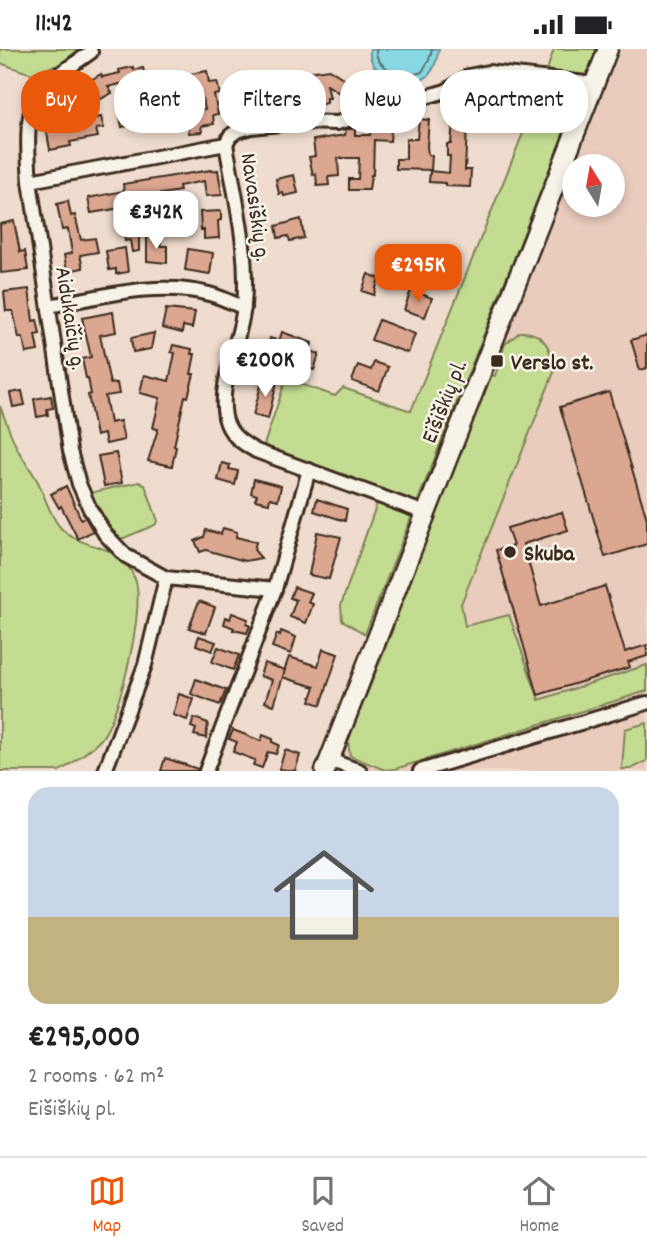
<!DOCTYPE html>
<meta charset="utf-8">
<style>
:root{--surface:#fff;--page:#f2f2f2;--text:#202124;--muted:#757577;--line:#e0e0e0;--accent:#ea580c}
body{margin:0;font-family:Dekko,sans-serif;background:var(--page);color:var(--text);height:100vh;display:flex;flex-direction:column;font-size:26px;white-space:nowrap}
*{box-sizing:border-box;margin:0}
p{font-size:23px;color:var(--muted)}
.icon{flex:none;width:38px;height:38px;fill:none;stroke:currentColor;stroke-width:2;stroke-linecap:round;stroke-linejoin:round}
.map{position:relative;height:722px;overflow:hidden}
.sheet{display:flex;flex-direction:column;background:var(--surface);flex:1}
.sheet>*{flex:none}
.banner{position:absolute;left:21px;top:21px;width:606px;height:63px;display:flex;gap:14px}
.needle{width:46px;rotate:349deg}
.tools{position:absolute;left:562px;top:105px;display:grid;gap:14px}
.tools a{display:grid;place-items:center;width:63px;height:63px;border-radius:50%;background:var(--surface);box-shadow:0 4px 10px #0003;font-size:35px}
.price{position:absolute;translate:-50% -60px;padding:0 16px;border-radius:14px;background:#fff;color:#222;font-size:23px;line-height:46px;filter:drop-shadow(0 2px 4px #0008)}
.price::after{content:'';position:absolute;left:50%;top:42px;width:21px;height:16px;margin-left:-10px;background:inherit;clip-path:polygon(0 0,100% 0,50% 100%)}
.price.active{background:var(--accent);color:#fff}
ul{padding:0;list-style:none}
li{display:grid;align-content:center;gap:14px;height:371px;padding:0 28px}
li+li{border-top:2px solid var(--line)}
li span{display:grid;place-items:center;height:217px;border-radius:21px;color:#555}
li>.icon{margin-inline-start:auto}
span .icon{width:126px;height:126px;fill:#fffc;stroke-width:1}
li b{font-size:30px}
.pill{padding:0 24px;border-radius:28px;background:var(--surface);box-shadow:0 4px 10px #0003;font-size:24px;line-height:63px}
.pill.active{background:var(--accent);color:#fff}
.status{display:flex;justify-content:space-between;align-items:center;height:49px;padding:0 35px;background:var(--surface);direction:ltr}
.status svg{height:19px;fill:currentColor}
.tab-bar{display:flex;justify-content:space-around;align-items:center;height:98px;border-top:2px solid var(--line);background:var(--surface);font-size:19px;color:var(--muted)}
.tab-bar a{display:grid;justify-items:center;gap:4px}
.tab-bar .active{color:var(--accent)}
.map>svg:first-child{display:block}
</style>
<div class="status"><b>11:42</b><svg viewBox="0 0 49 12"><path d="M0 12V9h3v3zM5 12V6h3v6zM10 12V3h3v9zM15 12V0h3v12zM26 1h20v11H26zM47 4h2v5h-2z"/></svg></div>
<div class="map">
<svg width="647" height="722" viewBox="0 0 647 722">
<rect width="100%" height="100%" fill="#efdcce"/>
<filter id="ink" filterUnits="userSpaceOnUse"><feTurbulence type="fractalNoise" baseFrequency=".0143" numOctaves="2"/><feDisplacementMap in="SourceGraphic" scale="14" xChannelSelector="R" yChannelSelector="G"/><feConvolveMatrix kernelMatrix="1 2 1 2 8 2 1 2 1" color-interpolation-filters="sRGB"/></filter>
<g filter="url(#ink)">
<path fill="#e9ccbc" fill-rule="evenodd" d="M617,0H647V722H332ZM574,117H612V156H574Z"/>
<g fill="#c4dc92" stroke="#808358" stroke-width="2">
<path d="M0,0H79L58,17H52L37,27L0,14Z"/>
<path d="M554,0H597L365,585L342,571L341,556L382,440L263,399L286,330L335,347L343,339L411,362L540,42Z"/>
<path d="M520,283C545,282 552,301 554,323L461,555L465,577L509,566L539,651L647,616V642L395,720L385,721L350,707L348,692L393,580L396,560L482,343L492,326L495,327L505,295Z"/>
<path d="M0,357C5,370 10,384 16,397C22,410 32,421 38,433C45,448 49,464 59,477C83,505 117,488 135,530C146,556 120,668 101,690C96,696 66,720 59,722C43,722 17,722 0,722Z"/>
<path d="M139,433L145,436L158,472L155,476L124,489H113L102,474L90,447L94,443Z"/>
<path d="M647,674V712L631,720H622L625,680Z"/>
</g>
<path fill="#88d8e3" stroke="#699294" stroke-width="2" d="M370,0H439C437,10 434,23 425,29C407,45 366,24 370,0Z"/>
<g fill="none" stroke-linecap="round" stroke-linejoin="round">
<path stroke="#5a706d" stroke-width="2" d="M376,0C375,17 392,22 405,28L422,23L429,11L432,0"/>
</g>
<g fill="#dca791" stroke="#3b2a1e" stroke-width="2">
<path d="M133,18L134,21L143,19L146,30L138,32L145,49L169,45L171,59L143,64L129,33L108,38L112,44L92,55L81,37L101,25L102,28L120,24L119,21Z"/>
<path d="M329,20L352,35L344,47L327,36L330,49H327V54L318,56V60L300,64L292,25Z"/>
<path d="M207,22L209,34L217,33L220,45L214,46L218,65L213,66L214,75L201,77L202,83L189,84L188,72L194,68L193,62L205,60L201,44L193,45L190,25Z"/>
<path d="M134,59L137,75L122,78L119,62Z"/>
<path d="M101,68L104,79L96,80L98,88L70,93L71,97L50,101L46,78Z"/>
<path d="M388,68V80H391L390,92L374,91L373,126H371L369,141H349V130H358L359,109H338L339,127L328,128L329,136L317,137L316,125L313,126L309,108L315,107L313,91L345,86L346,80H355V86H370L372,73Z"/>
<path d="M419,70L429,71L427,97L428,106H432L431,121L396,120V110H406V90H417Z"/>
<path d="M453,71L465,73V78H467L465,121H471L470,138L445,137V134L429,133L430,122L449,124L450,107H447V95H451Z"/>
<path d="M211,121V122L218,121L222,146L206,147L204,132L179,137L180,142L143,148L145,162L128,165L127,158L91,164L88,149L124,142L123,135Z"/>
<path d="M294,126L298,144L284,147L283,144L279,145L276,130Z"/>
<path d="M68,152L71,167L75,166L81,191L95,189L98,203L80,206L83,219L67,222L64,206L72,204L68,180L62,181L57,155Z"/>
<path d="M221,162V171L218,172L219,189L204,190V181H201L200,163Z"/>
<path d="M301,170L304,189L290,192L288,187L278,189L276,177Z"/>
<path d="M14,172L20,203L25,202L28,221L1,224L0,175Z"/>
<path d="M134,173L136,182H139V202L132,203L130,191L125,192L124,183H128L127,174Z"/>
<path d="M147,188H159L161,197H167V214L147,212Z"/>
<path d="M125,199L128,223L116,225V220L109,221L106,202Z"/>
<path d="M188,200L213,204L210,225L185,221Z"/>
<path d="M435,200L444,203L442,206L453,210L449,222L426,216L431,202L434,203Z"/>
<path d="M368,225L379,229L374,246L362,242Z"/>
<path d="M29,240L33,272L37,271L40,285L35,286L38,302L26,304L23,289H19L13,262H6L4,243Z"/>
<path d="M411,241L432,249L425,268L404,261Z"/>
<path d="M166,260L195,263L192,279L183,277L182,284L162,279Z"/>
<path d="M113,263L116,283L100,286L110,335L117,334L119,345L105,347L110,374L120,372L124,391L106,395L104,385L96,387L88,346L91,345L88,329H86L82,310L91,308L82,269Z"/>
<path d="M379,271L415,285L408,304L371,291Z"/>
<path d="M282,283L312,294L310,302L319,305L314,321L266,305L270,289L279,292Z"/>
<path d="M154,284L151,300L133,303L131,289Z"/>
<path d="M647,286V319L640,321L631,291Z"/>
<path d="M173,296L192,300L191,305H195L191,325H194L188,348L185,347L174,397L176,398L172,417L148,412L158,380L153,379L160,349L140,344L144,326L169,332L175,304L171,303Z"/>
<path d="M374,313L388,318L379,342L352,332L358,316L371,321Z"/>
<path d="M263,329L277,333L268,370L253,366Z"/>
<path d="M22,342L25,356L13,358L10,344Z"/>
<path d="M609,343L647,470V495L605,508L560,358Z"/>
<path d="M51,347L53,359L47,360L48,366L37,368L34,350Z"/>
<path d="M116,404L122,434L104,437L98,407Z"/>
<path d="M222,414L230,416L229,420L238,422L235,436L218,431Z"/>
<path d="M254,430L281,437L278,451L270,449L269,454L255,451L257,446L251,444Z"/>
<path d="M66,437L81,470L85,468L93,482L78,490L61,457L59,459L51,445Z"/>
<path d="M317,450L347,460L345,472L314,462Z"/>
<path d="M562,463L568,481L523,495L541,557L605,537L625,603L647,596V607L628,613L630,618L538,646L496,501L513,497L507,479Z"/>
<path d="M223,479L237,483L236,488L256,493L254,501L261,509L245,512L206,501L200,503L195,492L204,488L206,481L221,485Z"/>
<path d="M317,483L341,488L329,530L309,526Z"/>
<path d="M294,538L312,544L308,553L313,555L306,574L290,568L296,551L290,549Z"/>
<path d="M199,552L215,558L206,584L189,579Z"/>
<path d="M232,564L248,570L246,575L250,577L247,584L233,581L234,579L224,575L226,568L230,570Z"/>
<path d="M281,582L296,588L291,605L272,598L277,585L280,587Z"/>
<path d="M199,587L216,593L212,602L196,596Z"/>
<path d="M218,598L239,606L233,621L212,613Z"/>
<path d="M323,600L338,605L321,656L310,652L315,638L282,628L289,608L318,617Z"/>
<path d="M264,614L285,621L274,656L265,653L272,631L260,627Z"/>
<path d="M196,630L226,641L220,656L191,645Z"/>
<path d="M179,645L194,650L187,671L173,666Z"/>
<path d="M194,669L208,674L206,689L194,686L196,680L191,678Z"/>
<path d="M233,681L261,692L263,686L273,690L272,693L279,696L276,705L268,703L262,719L253,716L255,711L233,703L237,693L229,690Z"/>
<path d="M285,701L300,706L295,722L279,720Z"/>
<path d="M165,709L198,720L197,722H161Z"/>
</g>
<g fill="none" stroke-linecap="round" stroke-linejoin="round">
<defs>
<g id="minor">
<path d="M91,3C76,14 59,24 45,36C23,54 28,105 30,132L70,402L79,435L90,460L105,485L126,507L166,529L275,540"/>
<path d="M226,95L230,87L237,82L251,78L300,73L337,74L446,42L469,27L489,23L595,35"/>
<path d="M30,132L226,95C235,148 249,202 244,256C241,293 218,330 225,368C229,386 241,393 256,402L425,464"/>
<path d="M49,257C101,248 157,231 209,245C221,248 233,254 244,259"/>
<path d="M329,711L360,722"/>
<path d="M105,722L145,616L166,529"/>
<path d="M206,722L275,540L309,421"/>
<path d="M420,722L647,654"/>
</g>
<path id="primary" d="M325,722L608,0"/>
</defs>
<use href="#minor" stroke="#3b2a1e" stroke-width="18"/>
<use href="#primary" stroke="#3b2a1e" stroke-width="23"/>
<use href="#minor" stroke="#f7f3e8" stroke-width="12"/>
<use href="#primary" stroke="#f7f3e8" stroke-width="18"/>
</g>
</g>
<g fill="#3b2a1e" stroke="#f7f3e8" stroke-width="2.5">
<rect x="490" y="305" width="14" height="14" rx="3.5"/>
<circle cx="510" cy="503" r="7"/>
</g>
<g text-anchor="middle" stroke-width="5" stroke-linejoin="round" paint-order="stroke">
<g font-size="23" fill="#3b2a1e" stroke="#f7f3e8">
<text transform="translate(257 158) rotate(82)" y="8">Navasiškių g.</text>
<text transform="translate(72 269) rotate(81)" y="8">Aidukaičių g.</text>
<text transform="translate(443 352) rotate(-68)" y="8">Eišiškių pl.</text>
</g>
<g font-size="23" font-weight="bold" fill="#3b2a1e" stroke="#f7f3e8" text-anchor="start">
<text x="511" y="320">Verslo st.</text>
<text x="524" y="511">Skuba</text>
</g>
</g>
</svg>
<div class="tools">
<a><svg class="needle" viewBox="-14 -14 28 28"><path d="M0-13l5 13h-10z" fill="#e53935"/><path d="M0 13l5-13h-10z" fill="#757577"/></svg></a>
</div>
<b class="price" style="left:156px;top:202px">€342K</b>
<b class="price active" style="left:418px;top:255px">€295K</b>
<b class="price" style="left:265px;top:350px">€200K</b>
<div class="banner">
<a class="pill active">Buy</a>
<a class="pill">Rent</a>
<a class="pill">Filters</a>
<a class="pill">New</a>
<a class="pill">Apartment</a>
</div>
</div>
<section class="sheet">
<ul>
<li><span style="background:linear-gradient(#c9d6e8 60%,#c2b280 0)"><svg class="icon" aria-label="home" viewBox="0 0 24 24"><path d="M3 11l9-7 9 7M6 9v11h12V9"/></svg></span><div><b>€295,000</b><p>2 rooms · 62 m²</p><p>Eišiškių pl.</p></div></li>
</ul>
</section>
<nav class="tab-bar">
<a class="active"><svg class="icon" aria-label="map" viewBox="0 0 24 24"><path d="M3 6l6-2 6 2 6-2v14l-6 2-6-2-6 2zM9 4v14M15 6v14"/></svg>Map</a>
<a><svg class="icon" aria-label="saved" viewBox="0 0 24 24"><path d="M7 4h10v16l-5-4-5 4z"/></svg>Saved</a>
<a><svg class="icon" aria-label="home" viewBox="0 0 24 24"><path d="M3 11l9-7 9 7M6 9v11h12V9"/></svg>Home</a>
</nav>
